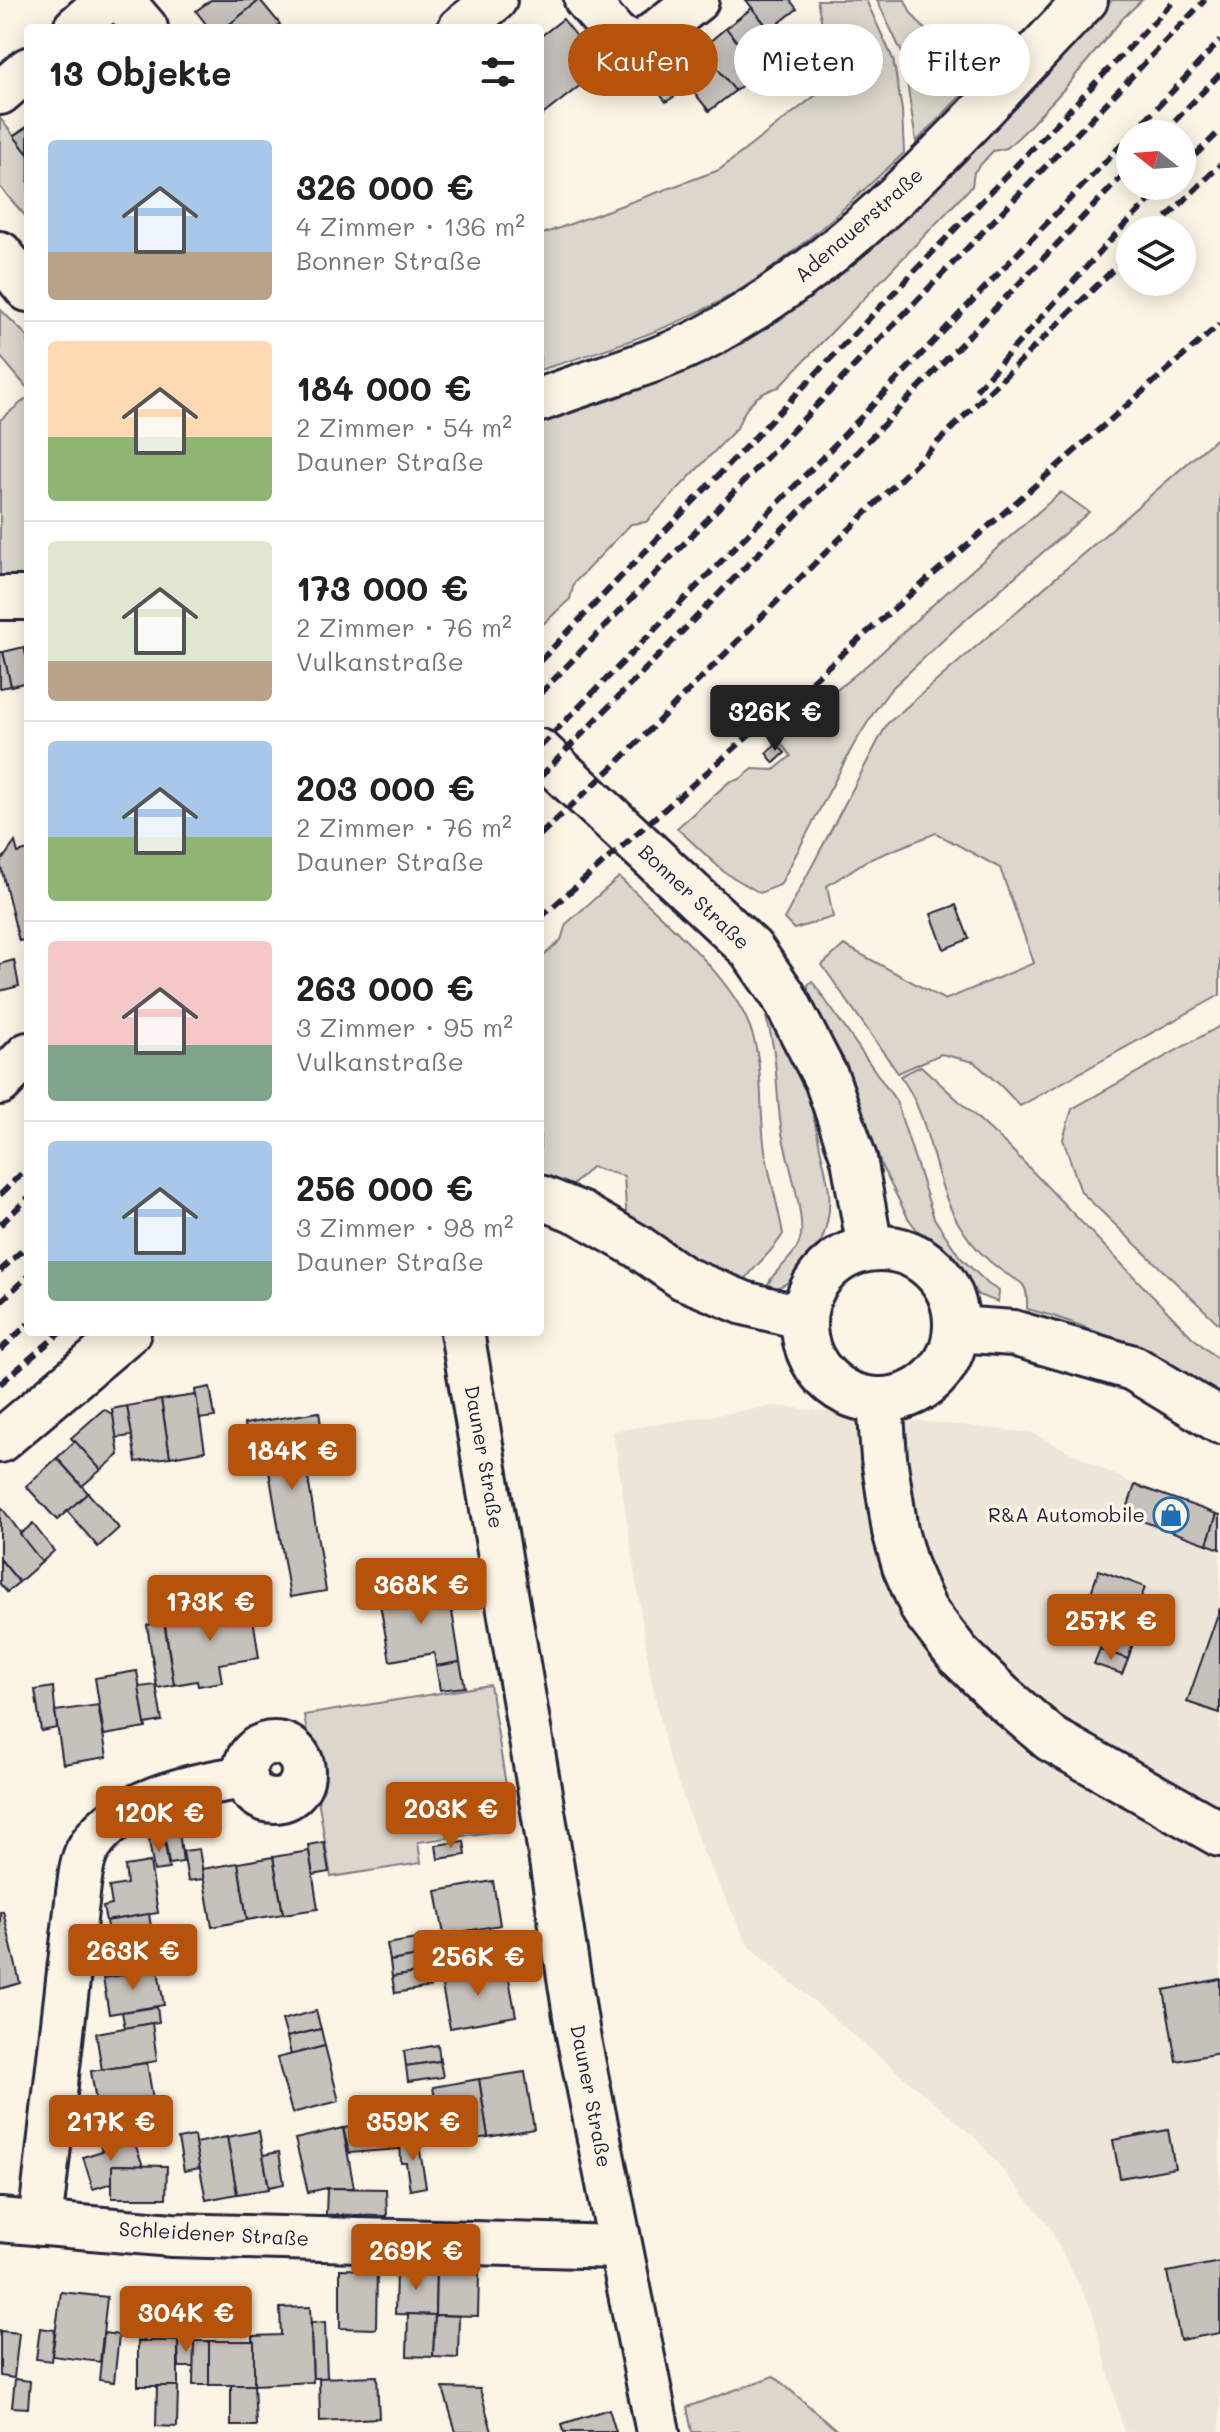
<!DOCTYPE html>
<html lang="de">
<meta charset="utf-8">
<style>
:root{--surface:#fff;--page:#f6f6f6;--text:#222;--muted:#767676;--line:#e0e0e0;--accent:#b45309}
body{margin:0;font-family:Mali,sans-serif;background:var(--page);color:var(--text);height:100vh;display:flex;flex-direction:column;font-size:30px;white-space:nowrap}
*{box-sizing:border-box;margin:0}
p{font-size:26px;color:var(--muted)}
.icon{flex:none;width:44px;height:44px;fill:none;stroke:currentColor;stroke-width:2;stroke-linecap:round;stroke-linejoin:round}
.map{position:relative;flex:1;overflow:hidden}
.sheet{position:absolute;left:24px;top:24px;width:520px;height:1312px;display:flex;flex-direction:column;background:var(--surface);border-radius:8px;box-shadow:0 4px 20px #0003}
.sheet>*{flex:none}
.banner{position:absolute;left:568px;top:24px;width:532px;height:72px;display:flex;gap:16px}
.needle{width:52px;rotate:287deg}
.tools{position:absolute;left:1116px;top:120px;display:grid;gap:16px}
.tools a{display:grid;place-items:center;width:80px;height:80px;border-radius:50%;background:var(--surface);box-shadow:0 4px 20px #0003;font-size:40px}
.price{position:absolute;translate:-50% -68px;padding:0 18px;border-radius:8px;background:var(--accent);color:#fff;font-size:26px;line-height:52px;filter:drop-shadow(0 2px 4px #0008)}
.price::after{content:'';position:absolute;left:50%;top:48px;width:24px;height:18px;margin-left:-12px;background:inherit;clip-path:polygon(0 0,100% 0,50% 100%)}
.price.on{background:#222;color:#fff}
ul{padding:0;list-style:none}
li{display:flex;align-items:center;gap:24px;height:200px;padding:0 24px}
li+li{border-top:2px solid var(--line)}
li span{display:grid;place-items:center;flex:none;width:224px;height:160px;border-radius:8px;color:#555}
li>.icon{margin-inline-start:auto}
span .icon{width:96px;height:96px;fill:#fffc;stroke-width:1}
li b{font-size:34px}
h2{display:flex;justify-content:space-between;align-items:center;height:96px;padding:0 24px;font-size:34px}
.tag{padding:0 28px;border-radius:36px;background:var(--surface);box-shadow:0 4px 20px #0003;font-size:28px;line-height:72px}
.tag.on{background:var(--accent);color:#fff}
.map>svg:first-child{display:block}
</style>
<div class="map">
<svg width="1220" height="2432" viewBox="0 0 1220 2432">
<rect width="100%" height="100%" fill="#fcf5e5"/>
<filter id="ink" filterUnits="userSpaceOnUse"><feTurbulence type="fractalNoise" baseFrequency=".0125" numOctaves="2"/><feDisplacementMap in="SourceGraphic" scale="16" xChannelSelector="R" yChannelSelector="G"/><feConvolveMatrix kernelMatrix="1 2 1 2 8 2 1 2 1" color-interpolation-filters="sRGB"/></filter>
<g filter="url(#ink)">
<path fill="#ece5d8" d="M774,1406L1033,1433L1127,1481L1220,1513V2432H1124L1092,2310L1047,2223L975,2137L749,1947L702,1850L668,1755L651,1678L613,1431Z"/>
<g fill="#dcd6cc" stroke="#7f7c84" stroke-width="2">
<path d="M817,0H866L893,59L902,110L904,153C856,197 809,243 755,280C690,324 614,347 540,370V235L719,170L834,81Z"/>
<path d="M877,0H905L911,13L958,69L986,70L916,142L903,55Z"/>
<path d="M1112,0H1142L1123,18L1065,88L1024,132L1007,148L993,151L974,172L972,186L779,387C756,393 745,406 737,428L646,522L631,524L574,583L570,599L540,627V424L569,409L982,137Z"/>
<path d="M0,118L28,154V219L0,187Z"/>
<path d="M0,309L28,337V389L0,356Z"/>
<path d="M28,397V581L0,584V420Z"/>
<path d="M1220,435V995L1020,1106L1001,1086L974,1062L941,1054L898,1073L822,965L844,945L945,1000L1034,963L1000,868L936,833L866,861L827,886L833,917L794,929L784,919L887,724Z"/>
<path d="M1061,492L1089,512L955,629L891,689L876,709L853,746L780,885L760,893L724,872L677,828L729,782L740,779L753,769L774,770L791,756L778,739L880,654L929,608Z"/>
<path d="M619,877C659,915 723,969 746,1018C766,1059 758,1106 765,1150C770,1179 778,1206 783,1234C771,1255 751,1267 740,1288L627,1223L624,1176L591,1167L567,1191L540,1182V959L561,940L566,924Z"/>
<path d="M812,981L896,1101L934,1218L960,1257L988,1284L999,1291L998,1302L978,1295L946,1253L923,1238L908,1218L882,1167L847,1065L807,996L808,985Z"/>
<path d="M769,1016C779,1034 791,1052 799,1071C809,1094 814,1118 819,1142C822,1158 827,1175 829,1191C833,1233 809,1283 765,1291C771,1269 798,1259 801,1235C804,1212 787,1159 782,1133C775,1094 779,1056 766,1018Z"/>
<path d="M1220,1026V1325L1081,1192L1063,1139L1072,1109Z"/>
<path d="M921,1066L1010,1148L1191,1336L1220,1361V1398C1154,1359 1102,1327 1027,1309C1027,1301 1028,1291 1023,1285C1018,1279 1008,1276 1002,1271C985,1259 971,1244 960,1226C931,1180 933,1119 900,1076Z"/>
<path d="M490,1685L513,1829L418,1842L421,1863L331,1877L304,1715Z"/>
<path d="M774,2376L839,2432H692L687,2407Z"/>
</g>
<g fill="#c6c1bb" stroke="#22223b" stroke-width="2">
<path d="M211,0H260L225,28H209L196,11Z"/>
<path d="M260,0L280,24L274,28H225Z"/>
<path d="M746,0H790L797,9L770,30Z"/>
<path d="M752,8L786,50L760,71L726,28Z"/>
<path d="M563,19L598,63L578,79L582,84L540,117V37Z"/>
<path d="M726,28L760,71L735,91L702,48Z"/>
<path d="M702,48L735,91L709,111L675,69Z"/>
<path d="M669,60L688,85L678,94L657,69Z"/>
<path d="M657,69L678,94L666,102L647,77Z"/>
<path d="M28,126V154L14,136Z"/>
<path d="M24,647L28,663V682L11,686L3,652Z"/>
<path d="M0,652H3L11,686L0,688Z"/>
<path d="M777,744L785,753L774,763L766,753Z"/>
<path d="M15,842L18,853L28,850V939L19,941L0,863Z"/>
<path d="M956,905L969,939L944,949L931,914Z"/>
<path d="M14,960L19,986L0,991V964Z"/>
<path d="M210,1387L215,1417L199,1419L195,1390Z"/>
<path d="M196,1395L205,1451L170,1457L161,1400Z"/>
<path d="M161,1400L170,1457L136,1462L127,1406Z"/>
<path d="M127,1406L132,1436L116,1438L112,1409Z"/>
<path d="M104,1409L113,1415L119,1455L101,1470L71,1438Z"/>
<path d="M319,1412L326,1456L305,1459L326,1591L290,1597L268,1465L251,1468L244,1424Z"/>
<path d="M75,1441L101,1470L82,1486L57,1458Z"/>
<path d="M57,1458L88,1493L57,1520L26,1486Z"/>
<path d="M1135,1485L1217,1514L1207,1544L1125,1515Z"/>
<path d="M88,1493L119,1528L98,1547L67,1511Z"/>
<path d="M2,1508L42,1562L19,1582L0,1559V1510Z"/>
<path d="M1217,1514L1220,1515V1549L1207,1544Z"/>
<path d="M33,1524L54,1551L42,1562L20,1534Z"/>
<path d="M0,1559L19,1582L7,1592L0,1584Z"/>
<path d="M1099,1570L1145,1587L1134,1618L1088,1601Z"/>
<path d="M403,1575L406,1593L379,1598L376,1579Z"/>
<path d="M448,1586L460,1662L436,1666L434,1653L390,1661L379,1598Z"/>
<path d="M1088,1601L1134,1618L1139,1625L1133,1643L1080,1624Z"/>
<path d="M251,1604L259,1658L219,1664L222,1682L198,1686L197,1681L174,1685L164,1618Z"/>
<path d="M1220,1608V1713L1187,1702Z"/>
<path d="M164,1622L174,1685L157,1688L147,1625Z"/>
<path d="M1106,1633L1133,1643L1128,1659L1100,1649Z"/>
<path d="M1100,1649L1128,1659L1122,1674L1094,1664Z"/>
<path d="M460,1662L465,1687L440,1690L436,1666Z"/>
<path d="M137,1671L146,1728L104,1735L95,1678Z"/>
<path d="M156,1685L162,1721L145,1724L139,1687Z"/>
<path d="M53,1687L57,1728L41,1731L35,1690Z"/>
<path d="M98,1705L107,1757L63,1764L55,1711Z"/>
<path d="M179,1831L183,1862L169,1864L164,1833Z"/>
<path d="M164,1838L169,1869L154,1871L149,1840Z"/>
<path d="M464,1841L466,1855L438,1859L436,1845Z"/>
<path d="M324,1842L329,1872L313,1875L308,1845Z"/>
<path d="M199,1849L204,1879L188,1881L183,1851Z"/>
<path d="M309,1851L318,1909L283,1914L273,1857Z"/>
<path d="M273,1857L283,1914L247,1920L238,1863Z"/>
<path d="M150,1862L158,1913L106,1921L103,1907L112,1905L109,1887L127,1884L125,1866Z"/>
<path d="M238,1863L247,1920L212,1927L202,1869Z"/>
<path d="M493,1881L500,1925L444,1935L436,1891Z"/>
<path d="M3,1911L20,1983L0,1989V1912Z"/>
<path d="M149,1914L155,1953L102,1962L100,1947L110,1945L106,1921Z"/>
<path d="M422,1938L425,1955L390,1961L387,1944Z"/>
<path d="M163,1952L166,1968L131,1974L128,1958Z"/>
<path d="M425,1955L428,1971L392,1977L390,1961Z"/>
<path d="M507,1969L516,2016L450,2028L441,1981Z"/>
<path d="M158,1970L164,2005L109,2014L103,1978Z"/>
<path d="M428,1971L430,1987L395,1993L392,1977Z"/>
<path d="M1220,1979V2053L1176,2061L1164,1990Z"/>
<path d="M157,2007L159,2022L125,2028L122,2012Z"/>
<path d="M316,2011L321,2029L287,2037L282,2020Z"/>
<path d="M152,2023L157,2061L102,2070L96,2033Z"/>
<path d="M321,2029L325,2046L291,2055L287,2037Z"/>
<path d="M438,2045L440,2061L406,2066L404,2051Z"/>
<path d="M325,2046L339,2101L292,2113L277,2058Z"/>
<path d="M440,2061L443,2077L408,2082L406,2066Z"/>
<path d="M147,2063L153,2100L97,2108L91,2071Z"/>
<path d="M525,2072L534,2129L488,2137L479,2079Z"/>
<path d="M479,2079L488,2137L442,2144L433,2087Z"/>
<path d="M160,2098L163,2114L128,2120L126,2103Z"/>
<path d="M398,2121L399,2149L349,2153L343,2128Z"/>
<path d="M127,2126L133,2142L102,2151L97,2136Z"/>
<path d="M343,2128L354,2188H327L308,2192L295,2139Z"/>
<path d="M1168,2130L1175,2168L1120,2178L1113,2140Z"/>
<path d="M259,2131L269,2189L237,2194L227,2137Z"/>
<path d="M194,2136L200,2168L184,2171L178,2139Z"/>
<path d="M227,2137L237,2194L206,2200L195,2143Z"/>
<path d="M418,2139L426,2187L410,2190L406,2163H401L400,2140Z"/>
<path d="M134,2141L143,2166L112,2165V2183L93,2189L83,2157Z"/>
<path d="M279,2152L284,2184L269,2187L263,2155Z"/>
<path d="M112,2165L167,2166L166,2198H112Z"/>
<path d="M327,2188L386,2189L387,2216L326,2215Z"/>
<path d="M1220,2262V2333L1180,2340L1167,2272Z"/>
<path d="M340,2269L377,2270L376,2329L340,2328Z"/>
<path d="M396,2270L436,2271L435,2315L395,2314Z"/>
<path d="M436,2271L479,2273L478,2316L435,2315Z"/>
<path d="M61,2292L107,2297L100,2362L52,2356Z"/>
<path d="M310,2307L313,2382L254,2385L253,2336L281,2335L280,2308Z"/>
<path d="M408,2314L435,2315L433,2357L407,2356Z"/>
<path d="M435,2315L459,2316L458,2358L433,2357Z"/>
<path d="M325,2322L327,2378H313L311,2323Z"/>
<path d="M40,2328L55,2330L51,2361L36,2359Z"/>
<path d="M0,2331L19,2333L14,2378L0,2376Z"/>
<path d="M104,2333L119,2335L114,2382L99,2380Z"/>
<rect x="138" y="2341" width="40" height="45"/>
<path d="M178,2341H194V2367H179Z"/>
<path d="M194,2341H209V2385H193Z"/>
<rect x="209" y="2341" width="45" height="44"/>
<path d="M377,2376L379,2418L320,2421L319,2378Z"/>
<path d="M15,2379L30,2381L28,2408L12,2407Z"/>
<path d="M231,2385H254L256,2426H231Z"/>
<path d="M157,2386H178L177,2427L156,2426Z"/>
<path d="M443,2388L480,2389L492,2432H456Z"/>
<path d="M609,2409L616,2432H564L562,2424Z"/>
</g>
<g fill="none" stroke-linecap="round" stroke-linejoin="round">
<defs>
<g id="street">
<path d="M122,0L146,28"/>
<path d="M586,0L616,35L635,45L643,42L697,0"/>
<path d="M75,28L107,0"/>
<path d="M460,28L495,0"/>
<path d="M0,93L28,69"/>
<path d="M540,400C596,378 657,364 710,335C860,253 970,121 1086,0"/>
<path d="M0,598H28"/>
<path d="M0,1083L28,1054"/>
<path d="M540,1197L580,1213L637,1246L683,1278L744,1303L804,1318"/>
<path d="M462,1332L547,1835L578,2035L658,2432"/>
<path d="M0,1441L129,1332"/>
<circle cx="274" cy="1772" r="29"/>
<path d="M0,2220L172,2235L619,2247"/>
<path d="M40,2224L78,1893C80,1879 81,1863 87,1851C114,1800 195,1784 246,1777"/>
</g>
<g id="secondary">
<path d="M0,254L28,289"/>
<path d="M540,752L751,949L783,995L827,1080L854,1159L870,1248"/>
<circle cx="880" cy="1324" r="76"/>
<path d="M956,1329L1013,1333L1133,1368L1220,1421"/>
<path d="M880,1400L884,1458L895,1531L905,1566L924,1610L958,1654L1001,1696L1051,1739L1220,1834"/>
</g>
</defs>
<use href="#street" stroke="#22223b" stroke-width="48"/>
<use href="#secondary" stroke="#22223b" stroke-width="50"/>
<use href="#street" stroke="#fcf5e5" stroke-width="42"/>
<use href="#secondary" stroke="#fcf5e5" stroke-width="44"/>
<g stroke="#22223b" stroke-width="6" stroke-dasharray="12 6" stroke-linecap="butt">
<path d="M1132,134L1220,41"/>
<path d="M1162,134L1220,74"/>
<path d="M1182,168L1220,131"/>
<path d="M1154,230L1220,165"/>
<path d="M976,390L1116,234L1164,186"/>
<path d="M540,661L1175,0"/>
<path d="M540,694L1205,0"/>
<path d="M540,747L823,457L1130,136"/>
<path d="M540,777L838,472L1130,168"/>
<path d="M540,835L617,763L815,563L1130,253"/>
<path d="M540,918L1220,324"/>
<path d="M0,1195L28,1167"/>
<path d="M0,1225L28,1198"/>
<path d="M0,1271L28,1245"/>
<path d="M0,1302L28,1276"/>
<path d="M0,1350L28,1324"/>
<path d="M0,1384L61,1332"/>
</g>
</g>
</g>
<defs>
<symbol id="shop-ring" viewBox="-11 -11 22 22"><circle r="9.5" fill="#fcf5e5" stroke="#1f6fb2" stroke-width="1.5"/><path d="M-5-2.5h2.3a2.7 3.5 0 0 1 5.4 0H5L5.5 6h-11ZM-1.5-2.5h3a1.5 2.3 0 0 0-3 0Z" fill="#1f6fb2"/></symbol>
</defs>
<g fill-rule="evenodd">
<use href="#shop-ring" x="1151" y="1495" width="40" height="40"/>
</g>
<g text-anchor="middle" stroke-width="7" stroke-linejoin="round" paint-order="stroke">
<g font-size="20" fill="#22223b" stroke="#fcf5e5">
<text transform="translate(859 225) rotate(-41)" y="7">Adenauerstraße</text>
<text transform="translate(694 897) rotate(43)" y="7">Bonner Straße</text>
<text transform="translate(484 1457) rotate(80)" y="7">Dauner Straße</text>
<text transform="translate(591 2096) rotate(79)" y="7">Dauner Straße</text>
<text transform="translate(214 2234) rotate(3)" y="7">Schleidener Straße</text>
</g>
<g font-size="20" fill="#22223b" stroke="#fcf5e5" text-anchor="end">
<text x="1145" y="1522">R&amp;A Automobile</text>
</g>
</g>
</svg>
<div class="tools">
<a><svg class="needle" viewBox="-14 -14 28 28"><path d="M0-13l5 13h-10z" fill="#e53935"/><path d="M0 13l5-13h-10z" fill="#767676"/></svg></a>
<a><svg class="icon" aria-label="layers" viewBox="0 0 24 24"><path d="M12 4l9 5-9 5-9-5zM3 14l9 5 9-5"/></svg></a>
</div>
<b class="price on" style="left:775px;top:753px">326K €</b>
<b class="price" style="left:292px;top:1492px">184K €</b>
<b class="price" style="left:421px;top:1626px">368K €</b>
<b class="price" style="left:210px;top:1643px">173K €</b>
<b class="price" style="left:1111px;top:1662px">257K €</b>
<b class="price" style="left:451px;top:1850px">203K €</b>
<b class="price" style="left:159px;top:1854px">120K €</b>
<b class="price" style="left:133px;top:1992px">263K €</b>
<b class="price" style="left:478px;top:1998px">256K €</b>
<b class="price" style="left:111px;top:2163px">217K €</b>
<b class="price" style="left:413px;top:2163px">359K €</b>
<b class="price" style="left:416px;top:2292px">269K €</b>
<b class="price" style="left:186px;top:2354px">304K €</b>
<div class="banner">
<a class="tag on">Kaufen</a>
<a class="tag">Mieten</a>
<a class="tag">Filter</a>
</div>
<section class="sheet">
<h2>13 Objekte<svg class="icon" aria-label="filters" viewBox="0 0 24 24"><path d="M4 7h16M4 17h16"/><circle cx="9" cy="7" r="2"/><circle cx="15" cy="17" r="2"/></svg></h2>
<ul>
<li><span style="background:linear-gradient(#a9c7e8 70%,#b9a48a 0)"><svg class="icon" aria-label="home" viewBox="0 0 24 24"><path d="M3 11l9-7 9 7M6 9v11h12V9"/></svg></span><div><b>326 000 €</b><p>4 Zimmer · 136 m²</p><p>Bonner Straße</p></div></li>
<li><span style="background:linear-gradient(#ffd9b3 60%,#8fb573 0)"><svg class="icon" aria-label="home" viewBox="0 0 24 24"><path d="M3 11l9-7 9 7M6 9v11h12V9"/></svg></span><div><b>184 000 €</b><p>2 Zimmer · 54 m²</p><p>Dauner Straße</p></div></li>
<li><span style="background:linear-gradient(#dfe7d0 75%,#b9a48a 0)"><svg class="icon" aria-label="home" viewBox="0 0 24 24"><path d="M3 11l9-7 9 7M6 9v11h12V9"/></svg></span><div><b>173 000 €</b><p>2 Zimmer · 76 m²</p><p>Vulkanstraße</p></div></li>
<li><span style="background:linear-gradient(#a9c7e8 60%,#8fb573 0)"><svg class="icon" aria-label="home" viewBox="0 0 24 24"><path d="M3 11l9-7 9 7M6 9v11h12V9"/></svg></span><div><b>203 000 €</b><p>2 Zimmer · 76 m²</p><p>Dauner Straße</p></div></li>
<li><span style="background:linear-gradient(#f6c9c9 65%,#7fa58c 0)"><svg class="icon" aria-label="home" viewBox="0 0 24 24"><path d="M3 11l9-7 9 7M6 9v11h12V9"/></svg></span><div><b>263 000 €</b><p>3 Zimmer · 95 m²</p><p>Vulkanstraße</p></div></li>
<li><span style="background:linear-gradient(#a9c7e8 75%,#7fa58c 0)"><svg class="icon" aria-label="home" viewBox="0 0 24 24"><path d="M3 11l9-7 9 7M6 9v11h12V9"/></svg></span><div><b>256 000 €</b><p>3 Zimmer · 98 m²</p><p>Dauner Straße</p></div></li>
</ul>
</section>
</div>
